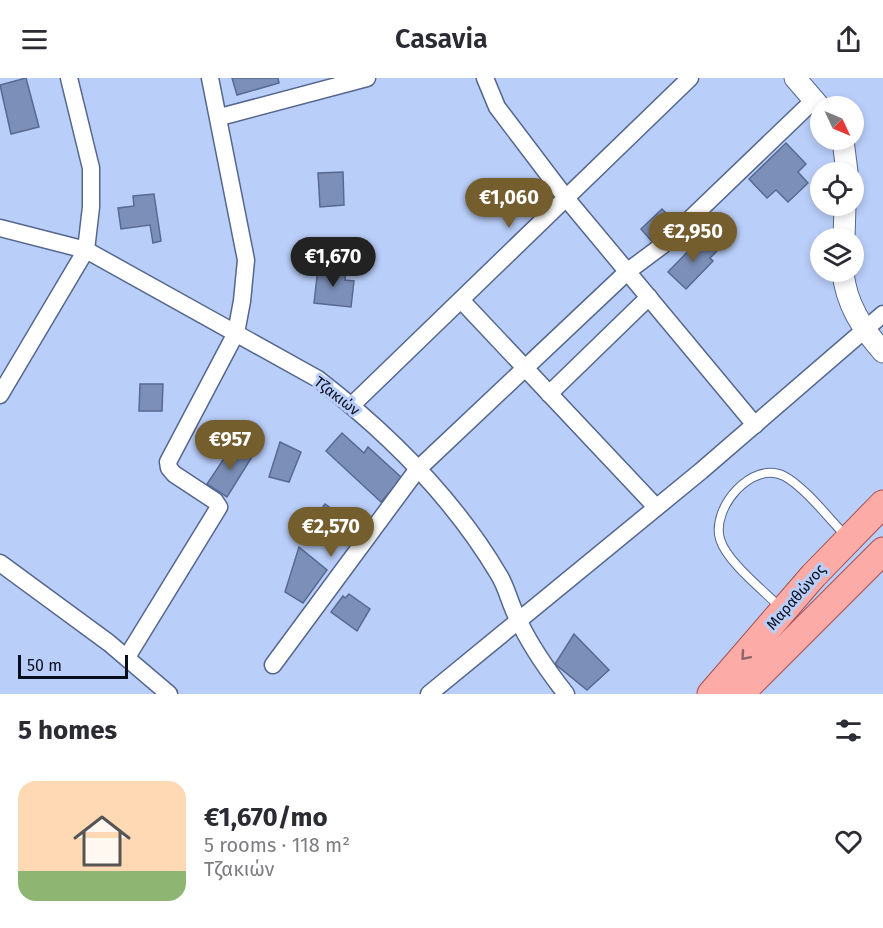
<!DOCTYPE html>
<meta charset="utf-8">
<style>
:root{--surface:#fff;--page:#f2f2f3;--text:#2b2b33;--muted:#7c7c81;--accent:#745e2e}
body{margin:0;font-family:"Fira Sans",sans-serif;background:var(--page);color:var(--text);height:100vh;display:flex;flex-direction:column;font-size:22px;white-space:nowrap}
*{box-sizing:border-box;margin:0}
p{font-size:20px;color:var(--muted)}
.icon{flex:none;width:33px;height:33px;fill:none;stroke:currentColor;stroke-width:2;stroke-linecap:round;stroke-linejoin:round}
.map{position:relative;height:616px;overflow:hidden}
.drawer{display:flex;flex-direction:column;background:var(--surface);flex:1}
.drawer>*{flex:none}
.needle{width:39px;rotate:134deg}
.buttons{position:absolute;left:810px;top:18px;display:grid;gap:12px}
.buttons a{display:grid;place-items:center;width:54px;height:54px;border-radius:50%;background:var(--surface);box-shadow:0 3px 9px #0003;font-size:30px}
.scale{position:absolute;left:18px;bottom:15px;width:110px;box-sizing:border-box;padding-left:6px;border:3px solid #080e1d;border-top:0;font-size:16px;line-height:21px;white-space:nowrap;color:#080e1d;-webkit-text-stroke:4px #b9cef9;paint-order:stroke}
.price{position:absolute;translate:-50% -51px;padding:0 14px;border-radius:21px;background:var(--accent);color:#fff;font-size:20px;line-height:39px;filter:drop-shadow(0 2px 3px #0008)}
.price::after{content:'';position:absolute;left:50%;top:36px;width:18px;height:14px;margin-left:-9px;background:inherit;clip-path:polygon(0 0,100% 0,50% 100%)}
.price.selected{background:#222;color:#fff}
ul{padding:0;list-style:none}
li{display:flex;align-items:center;gap:18px;height:150px;padding:0 18px}
li span{display:grid;place-items:center;flex:none;width:168px;height:120px;border-radius:18px;color:#555}
li>.icon{margin-inline-start:auto}
span .icon{width:72px;height:72px;fill:#fffc;stroke-width:1}
li b{font-size:26px}
h2{display:flex;justify-content:space-between;align-items:center;height:72px;padding:0 18px;font-size:26px}
header{display:flex;justify-content:space-between;align-items:center;height:78px;padding:0 18px;background:var(--surface);font-size:27px;font-weight:600}
.map>svg:first-child{display:block}
</style>
<header><svg class="icon" aria-label="menu" viewBox="0 0 24 24"><path d="M4 6h16M4 12h16M4 18h16"/></svg>Casavia<svg class="icon" aria-label="share" viewBox="0 0 24 24"><path d="M12 15V3M7 8l5-5 5 5M5 13v7h14v-7"/></svg></header>
<div class="map">
<svg width="883" height="616" viewBox="0 0 883 616">
<rect width="100%" height="100%" fill="#b9cef9"/>
<g fill="#7c8fb8" stroke="#586a91" stroke-width="1.5">
<path d="M26,0L39,49L11,56L0,7Z"/>
<path d="M232,0H278L279,5L237,17Z"/>
<path d="M786,65L806,86L798,94L808,105L788,124L776,112L767,120L749,101Z"/>
<path d="M343,94L344,127L320,129L318,95Z"/>
<path d="M154,116L161,163L153,165L150,147L121,151L118,130L134,128L133,118Z"/>
<path d="M662,131L677,146L655,167L641,151Z"/>
<path d="M703,158L717,173L710,180L713,183L686,211L668,194Z"/>
<path d="M318,190L346,193L345,202L354,203L351,229L314,225Z"/>
<path d="M140,306H163L162,333H139Z"/>
<path d="M342,355L364,375L368,369L402,400L381,424L326,373Z"/>
<path d="M280,364L301,374L289,404L269,399Z"/>
<path d="M246,369L255,374L227,419L207,406L231,370L240,376Z"/>
<path d="M325,426L348,442L336,459L313,443Z"/>
<path d="M299,469L327,492L303,525L285,514Z"/>
<path d="M349,516L370,531L357,553L331,534L343,518L345,520Z"/>
<path d="M574,556L609,592L587,612L555,586Z"/>
</g>
<g fill="none" stroke-linecap="round" stroke-linejoin="round">
<defs>
<path id="service" d="M781,530C764,513 726,483 720,461C711,430 752,382 784,398C805,409 830,442 847,459"/>
<g id="minor">
<path d="M485,0L497,29L566,120L755,347"/>
<path d="M220,39L367,0"/>
<path d="M0,150L86,172L318,301C388,355 454,421 499,497C507,510 510,526 517,539C529,566 548,593 566,616"/>
<path d="M461,222L656,429"/>
<path d="M549,316L649,219"/>
<path d="M0,317L86,172L91,129V90L69,0"/>
<path d="M352,327L690,0"/>
<path d="M0,485L109,565L169,616"/>
<path d="M127,579L219,429L215,423L174,396L169,390L168,384L236,255L242,223L246,182L210,0"/>
<path d="M273,587L417,392L628,193L663,167L814,22"/>
<path d="M429,616L701,393L883,236"/>
</g>
<g id="tertiary">
<path d="M795,0L820,29"/>
<path d="M843,62L847,94"/>
<path d="M844,160L845,128"/>
<path d="M843,194C846,226 862,250 883,274"/>
</g>
<g id="primary">
<path d="M711,616L813,498L883,426"/>
<path d="M740,616L883,473"/>
</g>
</defs>
<use href="#service" stroke="#55678d" stroke-width="10"/>
<use href="#minor" stroke="#55678d" stroke-width="19"/>
<use href="#tertiary" stroke="#55678d" stroke-width="23"/>
<use href="#primary" stroke="#a55050" stroke-width="29"/>
<use href="#service" stroke="#fff" stroke-width="8"/>
<use href="#minor" stroke="#fff" stroke-width="16"/>
<use href="#tertiary" stroke="#fff" stroke-width="21"/>
<use href="#primary" stroke="#fcaba7" stroke-width="27"/>
</g>
<defs><path id="oneway-chevron" d="M-2-3.5L2.5 0L-2 3.5" fill="none" stroke-width="1.6" stroke-linecap="round" stroke-linejoin="round" transform="scale(1.5)"/></defs>
<use stroke="#8e6469" href="#oneway-chevron" transform="translate(745 578) rotate(131)"/>
<g text-anchor="middle" stroke-width="6" stroke-linejoin="round" paint-order="stroke">
<g font-size="15" fill="#080e1d" stroke="#b9cef9">
<text transform="translate(337 318) rotate(38)" y="5">Τζακιών</text>
<text transform="translate(796 519) rotate(-49)" y="5">Μαραθώνος</text>
</g>
</g>
</svg>
<div class="buttons">
<a><svg class="needle" viewBox="-14 -14 28 28"><path d="M0-13l5 13h-10z" fill="#e53935"/><path d="M0 13l5-13h-10z" fill="#7c7c81"/></svg></a>
<a><svg class="icon" aria-label="locate" viewBox="0 0 24 24"><circle cx="12" cy="12" r="6"/><path d="M12 2v4M12 18v4M2 12h4M18 12h4"/></svg></a>
<a><svg class="icon" aria-label="layers" viewBox="0 0 24 24"><path d="M12 4l9 5-9 5-9-5zM3 14l9 5 9-5"/></svg></a>
</div>
<div class="scale">50 m</div>
<b class="price" style="left:509px;top:151px">€1,060</b>
<b class="price" style="left:693px;top:185px">€2,950</b>
<b class="price selected" style="left:333px;top:210px">€1,670</b>
<b class="price" style="left:230px;top:393px">€957</b>
<b class="price" style="left:331px;top:480px">€2,570</b>
</div>
<section class="drawer">
<h2>5 homes<svg class="icon" aria-label="filters" viewBox="0 0 24 24"><path d="M4 7h16M4 17h16"/><circle cx="9" cy="7" r="2"/><circle cx="15" cy="17" r="2"/></svg></h2>
<ul>
<li><span style="background:linear-gradient(#ffd9b3 75%,#8fb573 0)"><svg class="icon" aria-label="home" viewBox="0 0 24 24"><path d="M3 11l9-7 9 7M6 9v11h12V9"/></svg></span><div><b>€1,670/mo</b><p>5 rooms · 118 m²</p><p>Τζακιών</p></div><svg class="icon" aria-label="heart" viewBox="0 0 24 24"><path d="M12 20l-8-8c-3-5 5-10 8-4 3-6 11-1 8 4z"/></svg></li>
</ul>
</section>
